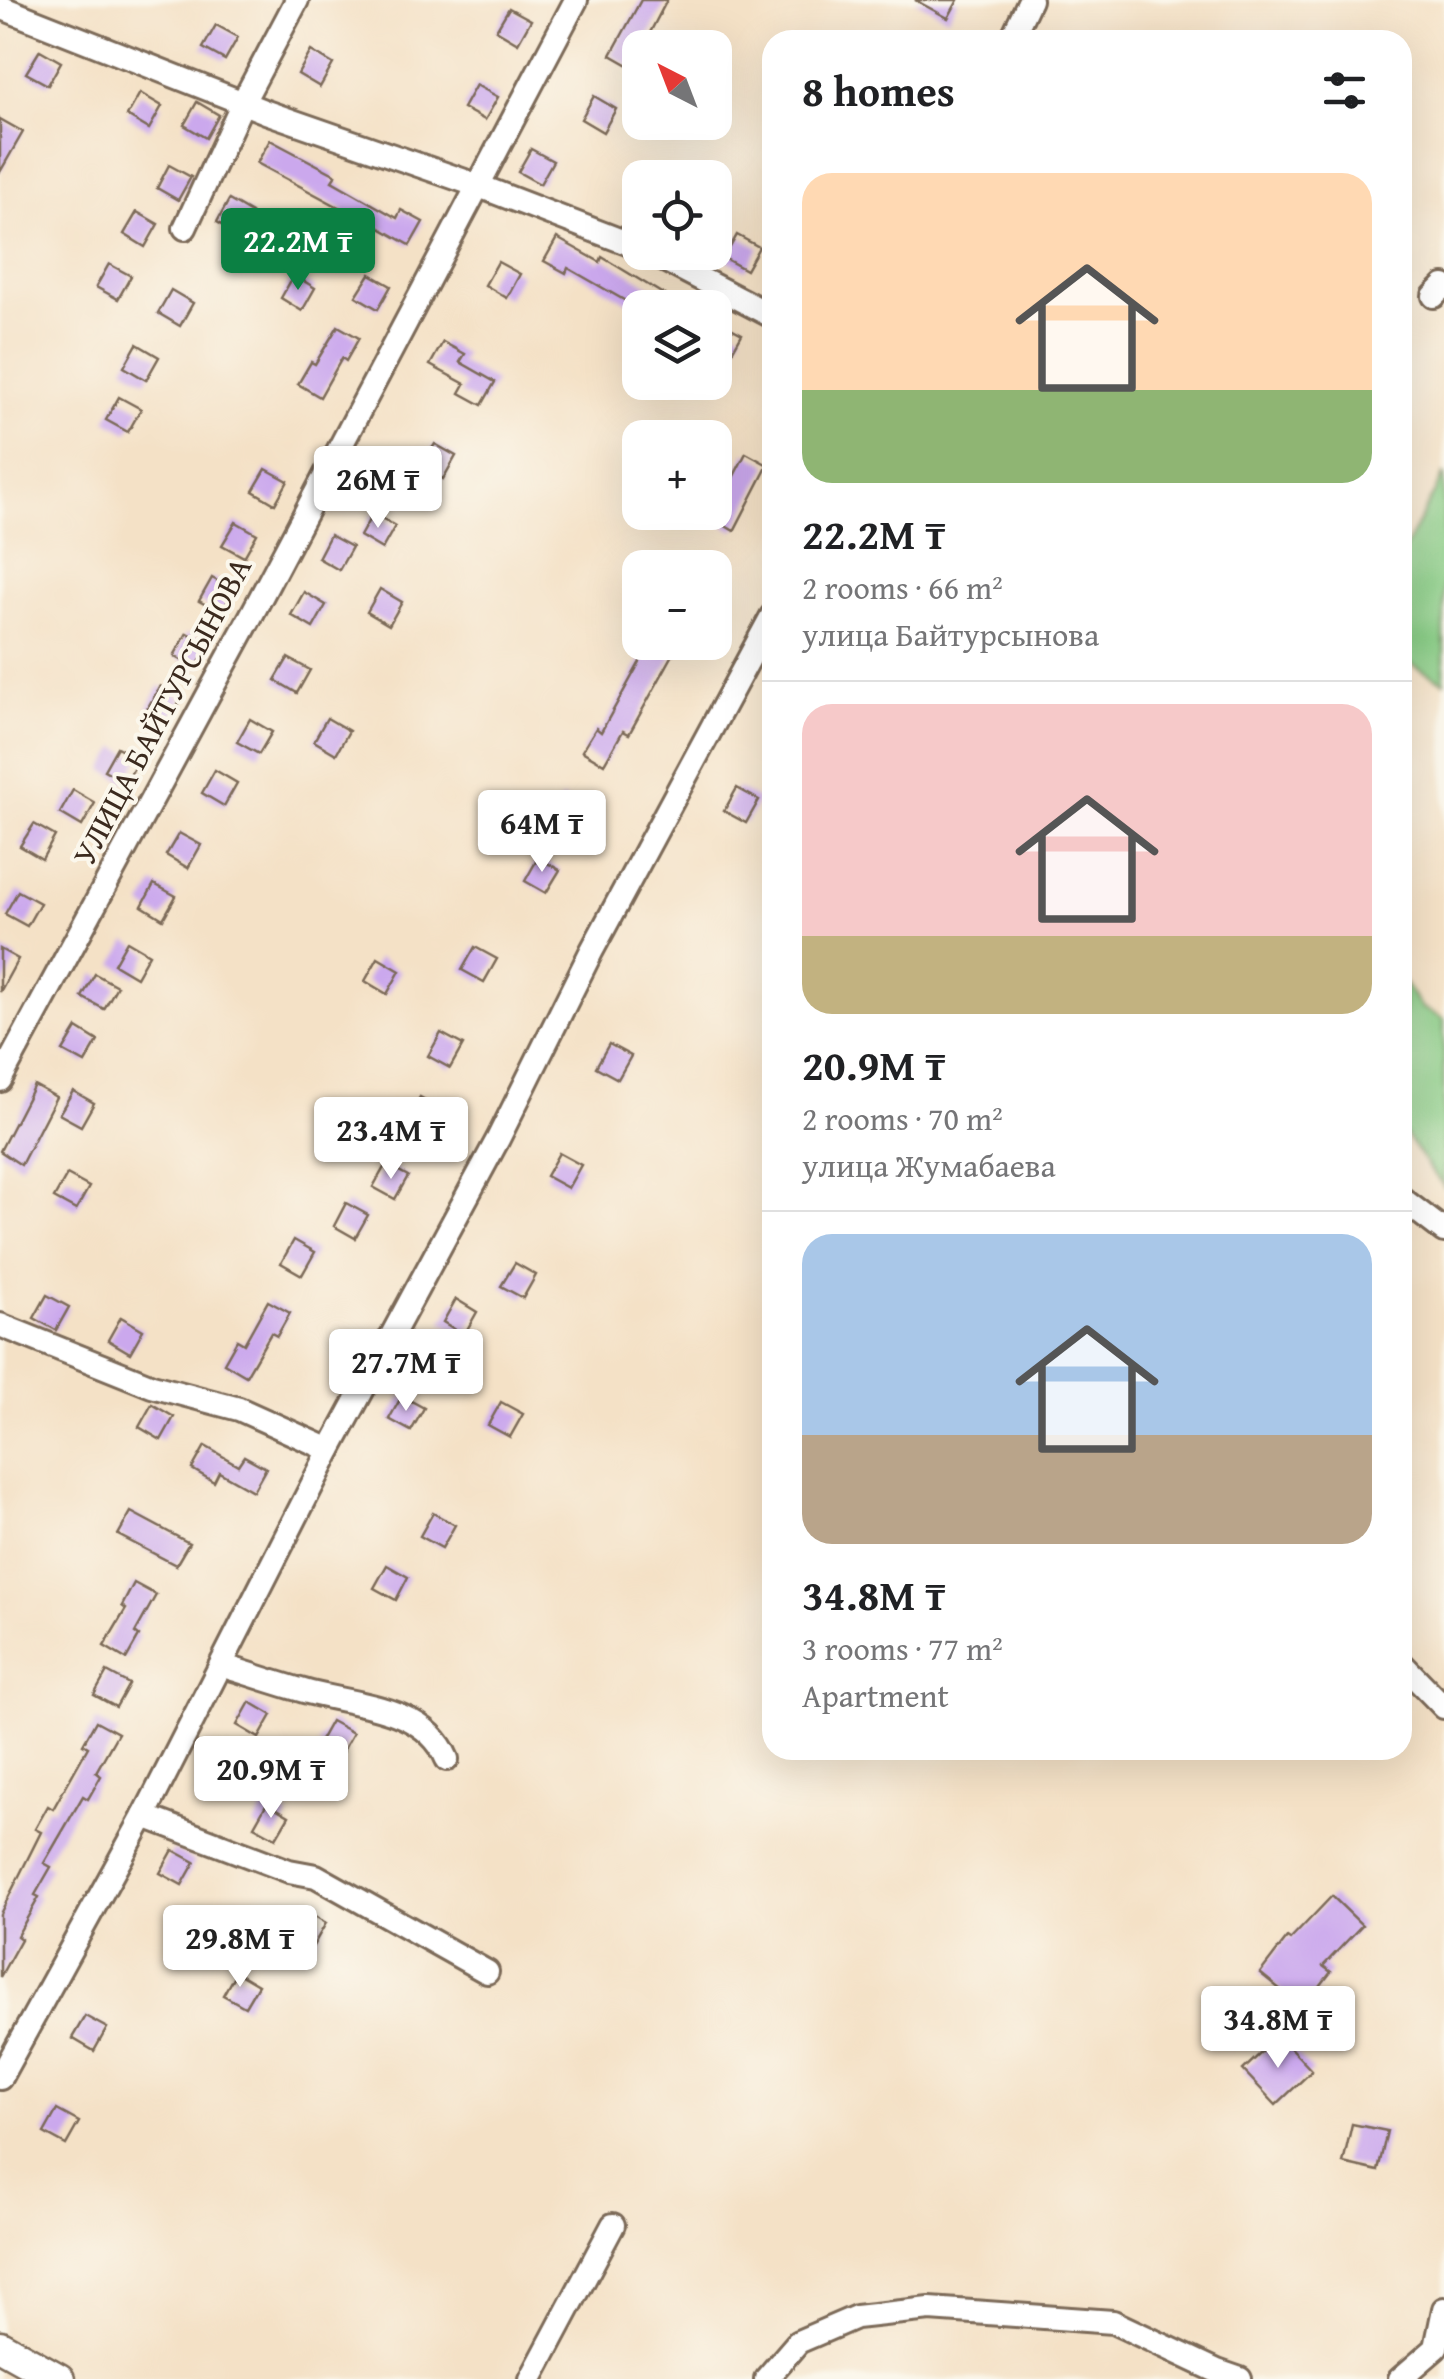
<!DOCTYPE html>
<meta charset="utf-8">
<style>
:root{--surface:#fff;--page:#f2f2f2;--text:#202124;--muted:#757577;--line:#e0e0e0;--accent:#0b8043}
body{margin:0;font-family:"Gentium Book Plus",serif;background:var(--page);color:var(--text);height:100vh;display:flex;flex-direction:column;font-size:38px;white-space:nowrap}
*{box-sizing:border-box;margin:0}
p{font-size:32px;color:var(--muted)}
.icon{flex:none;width:55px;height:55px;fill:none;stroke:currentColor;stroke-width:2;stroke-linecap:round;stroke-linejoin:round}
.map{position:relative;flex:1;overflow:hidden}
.drawer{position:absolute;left:762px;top:30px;width:650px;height:1730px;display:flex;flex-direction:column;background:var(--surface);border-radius:30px;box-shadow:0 10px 40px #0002}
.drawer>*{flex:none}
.needle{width:65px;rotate:318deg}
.tools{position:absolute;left:622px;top:30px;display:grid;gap:20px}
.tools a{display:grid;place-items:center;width:110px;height:110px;border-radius:20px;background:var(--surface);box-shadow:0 10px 40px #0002;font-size:50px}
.price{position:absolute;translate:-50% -85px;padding:0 22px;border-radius:10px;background:#fff;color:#222;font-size:32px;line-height:65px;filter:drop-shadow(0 2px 5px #0008)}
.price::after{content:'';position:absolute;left:50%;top:60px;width:30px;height:22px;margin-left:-15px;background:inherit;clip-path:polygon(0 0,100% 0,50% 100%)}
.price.active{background:var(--accent);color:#fff}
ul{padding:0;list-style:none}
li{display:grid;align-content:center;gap:20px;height:530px;padding:0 40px}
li+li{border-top:2px solid var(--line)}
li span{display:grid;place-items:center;height:310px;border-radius:30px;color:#555}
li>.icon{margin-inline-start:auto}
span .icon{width:180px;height:180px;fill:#fffc;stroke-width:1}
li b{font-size:42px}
h2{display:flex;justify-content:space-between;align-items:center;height:120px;padding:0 40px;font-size:42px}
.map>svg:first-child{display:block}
</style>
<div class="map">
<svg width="1444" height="2379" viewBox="0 0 1444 2379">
<rect width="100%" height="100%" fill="#fbf7ec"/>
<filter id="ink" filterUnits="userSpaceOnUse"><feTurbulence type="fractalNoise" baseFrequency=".01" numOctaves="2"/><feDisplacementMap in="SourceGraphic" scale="20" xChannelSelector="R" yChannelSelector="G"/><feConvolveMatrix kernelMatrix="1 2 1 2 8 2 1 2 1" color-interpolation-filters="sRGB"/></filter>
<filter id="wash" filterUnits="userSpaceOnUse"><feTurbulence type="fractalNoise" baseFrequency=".0048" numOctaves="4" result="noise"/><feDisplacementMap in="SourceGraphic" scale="40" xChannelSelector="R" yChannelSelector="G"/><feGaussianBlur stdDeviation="2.25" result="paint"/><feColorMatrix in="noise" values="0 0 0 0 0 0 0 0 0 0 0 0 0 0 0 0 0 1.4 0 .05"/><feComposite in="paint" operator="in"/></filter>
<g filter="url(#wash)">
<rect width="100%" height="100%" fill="#f4e1c6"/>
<g fill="#89cc86" stroke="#627b52" stroke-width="2.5">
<path d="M1444,474V682L1403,659V552Z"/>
<path d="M1403,982L1422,1008L1444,1019V1187L1403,1132Z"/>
</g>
<g id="blocks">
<g fill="#cba8ed">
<path d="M641,0H667L632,67L611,55Z"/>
<path d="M915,0H958L948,18Z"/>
<path d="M509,8L531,20L518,43L496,30Z"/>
<path d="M216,25L238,37L225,60L203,48Z"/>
<path d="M40,50L61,62L48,85L26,73Z"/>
<path d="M311,51L333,64L320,87L298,74Z"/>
<path d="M476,85L498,97L485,120L463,108Z"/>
<path d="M140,93L162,106L149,129L127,116Z"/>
<path d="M594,96L616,109L603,132L581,119Z"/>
<path d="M197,102L219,115L206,138L184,125Z"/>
<path d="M0,119L23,132L0,172Z"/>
<path d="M270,140L336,175L332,181L397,218L401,210L423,222L410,245L366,220L362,228L340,216L344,210L257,163Z"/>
<path d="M531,149L553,161L540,184L518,172Z"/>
<path d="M169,165L191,177L178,200L157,188Z"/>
<path d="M229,200L251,213L238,234L217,222Z"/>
<path d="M137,212L158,224L145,247L124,234Z"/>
<path d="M737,235L759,247L746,270L724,258Z"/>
<path d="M557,238L600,262L602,257L686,308H638L568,268L566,273L544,261Z"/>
<path d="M498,262L520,274L507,298L485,285Z"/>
<path d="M109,264L131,276L118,299L96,287Z"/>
<path d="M370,274L391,286L378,309L356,296Z"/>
<path d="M294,275L315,288L302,311L281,298Z"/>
<path d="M171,290L193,303L180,326L158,313Z"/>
<path d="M720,322L742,334L729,357L715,350V331Z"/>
<path d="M338,326L359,338L346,361L342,358L320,397L298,384L311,362L315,364Z"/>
<path d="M443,342L465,354L460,362L495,382L482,405L460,393L465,384L430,365Z"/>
<path d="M137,344L159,357L146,380L124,367Z"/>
<path d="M119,397L141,409L128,432L106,420Z"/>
<path d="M435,444L456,456L443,479L421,466Z"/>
<path d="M398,448L420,461L407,484L385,472Z"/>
<path d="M746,453L768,465L734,531L712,518Z"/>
<path d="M266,469L288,481L275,504L253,491Z"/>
<path d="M373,513L395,526L382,549L360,536Z"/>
<path d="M236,522L257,534L244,557L222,545Z"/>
<path d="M330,535L352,547L339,570L318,558Z"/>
<path d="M212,578L234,590L221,613L199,601Z"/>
<path d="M380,589L402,602L389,625L367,612Z"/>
<path d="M304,592L326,605L313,628L291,615Z"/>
<path d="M187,633L209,645L196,668L174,656Z"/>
<path d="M651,642H680L629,734L623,731L604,764L582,751L596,728L601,732Z"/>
<path d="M288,658L310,670L297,693L275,680Z"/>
<path d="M160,686L182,698L169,721L147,709Z"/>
<path d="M327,718L349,731L336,754L314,741Z"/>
<path d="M250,719L272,732L259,754L237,742Z"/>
<path d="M117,747L139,759L126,782L104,770Z"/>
<path d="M215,770L237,783L224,806L202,793Z"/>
<path d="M737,788L759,800L746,823L724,811Z"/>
<path d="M73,790L95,803L82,826L60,813Z"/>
<path d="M562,798L583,811L570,834L549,821Z"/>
<path d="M34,824L55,836L42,859L20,846Z"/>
<path d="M179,833L201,845L188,868L166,855Z"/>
<path d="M538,858L560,870L546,893L525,881Z"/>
<path d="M154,884L176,896L163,919L142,906Z"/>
<path d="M18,891L40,903L27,926L5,914Z"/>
<path d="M127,941L149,954L136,977L114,964Z"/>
<path d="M475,947L497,959L484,982L462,970Z"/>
<path d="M0,949L18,959L0,992Z"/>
<path d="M378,958L400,971L387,994L365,981Z"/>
<path d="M95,974L117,986L104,1009L82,997Z"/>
<path d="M77,1028L98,1041L85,1063L63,1051Z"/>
<path d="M441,1033L463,1045L450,1068L428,1056Z"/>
<path d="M609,1044L631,1056L618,1079L596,1067Z"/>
<path d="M34,1085L56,1097L21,1165L0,1151Z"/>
<path d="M73,1091L94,1103L81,1126L59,1114Z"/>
<path d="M420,1097L442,1109L429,1132L407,1120Z"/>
<path d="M559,1153L581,1165L568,1188L546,1176Z"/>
<path d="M386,1164L408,1176L395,1199L373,1187Z"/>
<path d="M67,1175L89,1187L76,1210L54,1198Z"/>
<path d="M346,1203L368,1215L355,1238L334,1226Z"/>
<path d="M294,1240L315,1252L302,1275L281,1263Z"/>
<path d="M515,1263L536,1275L523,1298L501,1286Z"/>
<path d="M47,1295L69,1307L56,1330L34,1318Z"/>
<path d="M456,1299L477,1312L464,1335L443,1322Z"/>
<path d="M268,1301L290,1313L277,1336L271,1333L246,1376L224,1363L237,1340L244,1344Z"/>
<path d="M121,1317L143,1330L130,1353L108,1340Z"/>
<path d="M402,1396L424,1408L411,1431L389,1419Z"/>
<path d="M501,1402L523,1414L510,1437L488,1425Z"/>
<path d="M152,1404L174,1417L161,1440L139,1427Z"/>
<path d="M205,1446L238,1465L244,1456L266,1468L253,1491L219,1472L214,1482L192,1469Z"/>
<path d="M131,1512L189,1543L176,1565L118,1535Z"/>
<path d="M433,1513L455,1525L442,1548L420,1536Z"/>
<path d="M387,1565L408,1577L396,1600L374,1588Z"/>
<path d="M134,1583L156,1595L135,1633L139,1636L126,1659L104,1646L126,1609L122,1606Z"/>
<path d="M107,1672L129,1684L116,1707L94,1695Z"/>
<path d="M250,1702L272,1715L259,1738L237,1725Z"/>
<path d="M96,1721L118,1733L96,1772L101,1776L88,1799L83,1796L44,1863L51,1867L35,1895L39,1897L17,1936L21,1939L0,1977V1914L41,1832L35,1829L48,1806L53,1809L88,1747L83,1744Z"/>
<path d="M331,1721L353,1733L340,1756L318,1744Z"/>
<path d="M211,1758L233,1771L220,1794L198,1781Z"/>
<path d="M267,1803L289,1816L276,1838L254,1826Z"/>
<path d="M173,1850L195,1862L182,1885L160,1873Z"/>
<path d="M1332,1896L1362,1925L1323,1966L1331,1972L1303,2008L1260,1973L1287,1938L1290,1940Z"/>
<path d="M305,1910L326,1923L313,1946L292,1933Z"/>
<path d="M236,1972L258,1985L245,2007L223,1995Z"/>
<path d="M85,2016L107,2028L94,2051L72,2038Z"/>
<path d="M1279,2036L1312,2071L1276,2105L1243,2070Z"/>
<path d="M57,2110L79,2122L66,2145L44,2133Z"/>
<path d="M1352,2124L1387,2131L1378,2171L1343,2163Z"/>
</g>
</g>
</g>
<g filter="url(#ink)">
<use href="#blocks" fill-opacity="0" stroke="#7c6a59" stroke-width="2.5"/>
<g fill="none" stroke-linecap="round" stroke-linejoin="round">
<defs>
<g id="minor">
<path d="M0,7L266,112L479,186L640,248"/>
<path d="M1011,40L1030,0"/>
<path d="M185,228L243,102L297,0"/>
<path d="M649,252L772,316"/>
<path d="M1434,296L1444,286"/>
<path d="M0,1080L251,616L576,0"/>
<path d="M1402,1199L1444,1231"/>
<path d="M0,1325L152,1386L239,1409L330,1450"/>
<path d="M1402,1664L1444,1707"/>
<path d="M221,1665C249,1674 276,1683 304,1691C352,1705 425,1705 447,1759"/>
<path d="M144,1816L289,1871L316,1876L487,1972"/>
<path d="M0,2078L144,1816L330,1450L498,1139L591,952L772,616"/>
<path d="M531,2379L613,2225"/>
<path d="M766,2379L798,2342L856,2317L930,2309L1113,2322L1217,2371L1240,2379"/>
<path d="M1400,2379L1436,2348L1444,2309"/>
</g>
<path id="tertiary" d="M0,2346L59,2379"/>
</defs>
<use href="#minor" stroke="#7c6a59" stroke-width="28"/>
<use href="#tertiary" stroke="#7c6a59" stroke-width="35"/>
<use href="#minor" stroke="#fff" stroke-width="22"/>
<use href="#tertiary" stroke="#fff" stroke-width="30"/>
</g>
</g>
<g text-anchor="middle" stroke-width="8" stroke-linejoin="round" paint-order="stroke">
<g font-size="32" fill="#3b2a1e" stroke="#fbf7ec">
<text transform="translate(162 711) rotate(-62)" y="11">УЛИЦА БАЙТУРСЫНОВА</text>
</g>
</g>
</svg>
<div class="tools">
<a><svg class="needle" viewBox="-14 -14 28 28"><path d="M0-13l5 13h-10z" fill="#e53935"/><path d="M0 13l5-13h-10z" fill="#757577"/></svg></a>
<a><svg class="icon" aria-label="locate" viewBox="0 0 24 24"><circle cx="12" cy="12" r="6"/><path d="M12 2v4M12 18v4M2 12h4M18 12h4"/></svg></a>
<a><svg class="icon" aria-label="layers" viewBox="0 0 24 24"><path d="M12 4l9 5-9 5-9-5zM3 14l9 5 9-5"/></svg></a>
<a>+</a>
<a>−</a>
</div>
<b class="price active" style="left:298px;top:293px">22.2M ₸</b>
<b class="price" style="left:378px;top:531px">26M ₸</b>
<b class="price" style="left:542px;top:875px">64M ₸</b>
<b class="price" style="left:391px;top:1182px">23.4M ₸</b>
<b class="price" style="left:406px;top:1414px">27.7M ₸</b>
<b class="price" style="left:271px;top:1821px">20.9M ₸</b>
<b class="price" style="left:240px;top:1990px">29.8M ₸</b>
<b class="price" style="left:1278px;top:2071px">34.8M ₸</b>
<section class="drawer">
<h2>8 homes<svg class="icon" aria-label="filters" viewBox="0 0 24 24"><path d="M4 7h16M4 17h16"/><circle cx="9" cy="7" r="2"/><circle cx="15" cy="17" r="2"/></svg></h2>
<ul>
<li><span style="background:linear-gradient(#ffd9b3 70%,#8fb573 0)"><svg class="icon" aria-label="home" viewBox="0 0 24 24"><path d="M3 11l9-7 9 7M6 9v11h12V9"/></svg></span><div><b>22.2M ₸</b><p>2 rooms · 66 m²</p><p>улица Байтурсынова</p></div></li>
<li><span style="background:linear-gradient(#f6c9c9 75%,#c2b280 0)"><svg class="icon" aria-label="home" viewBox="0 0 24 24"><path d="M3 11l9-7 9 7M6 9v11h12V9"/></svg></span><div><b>20.9M ₸</b><p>2 rooms · 70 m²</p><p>улица Жумабаева</p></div></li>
<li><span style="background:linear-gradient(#a9c7e8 65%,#b9a48a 0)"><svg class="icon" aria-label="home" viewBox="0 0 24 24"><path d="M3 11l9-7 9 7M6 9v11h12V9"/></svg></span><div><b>34.8M ₸</b><p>3 rooms · 77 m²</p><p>Apartment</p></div></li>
</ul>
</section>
</div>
